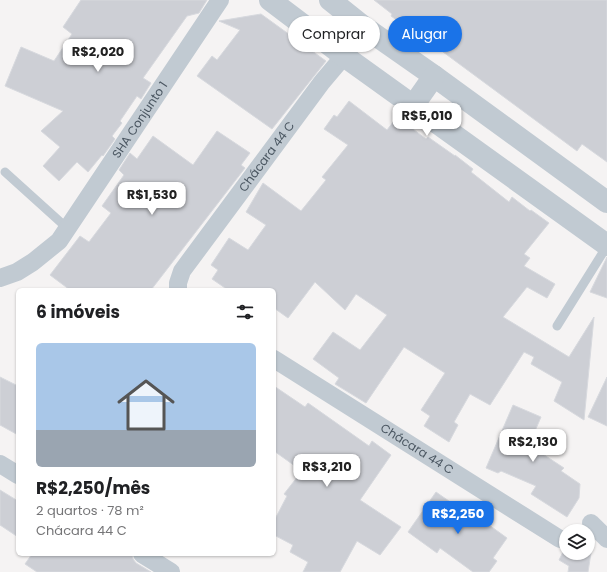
<!DOCTYPE html>
<html lang="pt">
<meta charset="utf-8">
<style>
:root{--surface:#fff;--page:#f2f2f2;--text:#202124;--muted:#757577;--line:#e0e0e0;--accent:#1a73e8}
body{margin:0;font-family:Poppins,sans-serif;background:var(--page);color:var(--text);height:100vh;display:flex;flex-direction:column;font-size:15px;white-space:nowrap}
*{box-sizing:border-box;margin:0}
p{font-size:13px;color:var(--muted)}
.icon{flex:none;width:22px;height:22px;fill:none;stroke:currentColor;stroke-width:2;stroke-linecap:round;stroke-linejoin:round}
.map{position:relative;flex:1;overflow:hidden}
.panel{position:absolute;left:16px;top:288px;width:260px;height:268px;display:flex;flex-direction:column;background:var(--surface);border-radius:6px;box-shadow:0 1px 3px #0004}
.panel>*{flex:none}
.hud{position:absolute;left:288px;top:16px;width:259px;height:36px;display:flex;gap:8px}
.fabs{position:absolute;left:559px;top:524px;display:grid;gap:8px}
.fabs a{display:grid;place-items:center;width:36px;height:36px;border-radius:50%;background:var(--surface);box-shadow:0 1px 3px #0004;font-size:20px}
.price{position:absolute;translate:-50% -34px;padding:0 9px;border-radius:8px;background:#fff;color:#222;font-size:13px;line-height:26px;filter:drop-shadow(0 1px 2px #0008)}
.price::after{content:'';position:absolute;left:50%;top:24px;width:12px;height:9px;margin-left:-6px;background:inherit;clip-path:polygon(0 0,100% 0,50% 100%)}
.price.on{background:var(--accent);color:#fff}
ul{padding:0;list-style:none}
li{display:grid;align-content:center;gap:8px;height:212px;padding:0 20px}
li+li{border-top:1px solid var(--line)}
li span{display:grid;place-items:center;height:124px;border-radius:6px;color:#555}
li>.icon{margin-inline-start:auto}
span .icon{width:72px;height:72px;fill:#fffc;stroke-width:1}
li b{font-size:17px}
h2{display:flex;justify-content:space-between;align-items:center;height:48px;padding:0 20px;font-size:17px}
.chip{padding:0 14px;border-radius:18px;background:var(--surface);box-shadow:0 1px 3px #0004;font-size:14px;line-height:36px}
.chip.on{background:var(--accent);color:#fff}
.map>svg:first-child{display:block}
</style>
<div class="map">
<svg width="607" height="572" viewBox="0 0 607 572">
<rect width="100%" height="100%" fill="#f5f3f3"/>
<g fill="#cdcfd5" stroke="#d7d9de">
<path d="M81,0H207L199,13L187,16L143,78L151,83L141,99L137,96L120,121L122,123L112,136L115,139L103,156L102,155L88,172L77,162L59,181L43,166L60,147L41,131L63,111L5,86L21,47L54,61L72,34L63,27Z"/>
<path d="M374,0H607V162L582,144L577,151L439,49L437,50L391,16L392,14Z"/>
<path d="M261,14L326,61L272,129L197,76L212,56L217,60L240,30L219,21Z"/>
<path d="M349,101L387,130L397,117L426,139L428,137L455,156V155L473,169L471,172L509,202L512,197L530,211L531,210L549,223L524,254L530,258L524,266L555,284L547,298L527,287L503,317L569,357L594,317L584,420L554,401L562,382L531,364L534,357L524,352L490,405L470,394L454,422L458,425L449,442L424,426L430,416L421,410L445,373L404,347L366,403L335,384L339,378L313,359L333,332L360,350L387,315L356,294L345,310L315,282L288,318L274,308V290H228L212,279L218,270L211,265L229,238L248,250L266,225L246,212L263,183L301,211L326,180L322,177L348,145L324,129L334,115L337,117Z"/>
<path d="M217,131L250,153L241,165L245,168L151,290H70L50,275L80,236L89,242L111,213L102,206L124,175L119,170L130,153L137,159L153,136L193,165Z"/>
<path d="M607,257V298L590,292Z"/>
<path d="M0,377L18,386V435L0,425Z"/>
<path d="M607,377V426L588,417Z"/>
<path d="M274,386L305,407L308,403L369,446L372,441L391,455L360,500L401,527L380,555L357,541L340,572H303L308,562L290,552L293,545L274,535V521L287,496L284,494L302,471L274,451Z"/>
<path d="M513,405L541,417L529,445L564,468L561,471L580,484L579,498L567,517L531,494L536,486L501,471L498,473L486,468Z"/>
<path d="M0,490L18,501V537L0,525Z"/>
<path d="M436,492L469,515L471,513L478,517L507,538L493,558L497,561L489,572H473L440,548L437,553L408,532Z"/>
<path d="M565,548L566,549V553H591L588,572H568L569,566L559,560Z"/>
<path d="M32,554H132L133,559L136,563L151,572H37L25,564Z"/>
</g>
<g fill="none" stroke-linecap="round" stroke-linejoin="round">
<g stroke="#c1cad2" stroke-width="9">
<path d="M5,172L67,228"/>
<path d="M557,326L607,246"/>
</g>
<g stroke="#c1cad2" stroke-width="18">
<path id="s1" d="M0,278L17,272L33,262L59,241L220,0"/>
<path id="s2" d="M178,290V283L182,271L322,82L344,56L364,27"/>
<path id="s3" d="M274,359L560,539"/>
<path d="M0,464L18,475"/>
<path d="M591,523L607,539"/>
<path d="M142,554L171,572"/>
</g>
<g stroke="#c1cad2" stroke-width="22">
<path d="M270,0L344,56L607,245"/>
<path d="M330,0L364,27L434,76L607,202"/>
<path d="M413,106L434,76"/>
</g>
</g>
<g text-anchor="middle" stroke-width="4" stroke-linejoin="round" paint-order="stroke">
<g font-size="12" fill="#4a5661" stroke="#fff">
<text dy="4" stroke="none"><textPath href="#s1" startOffset="216">SHA Conjunto 1</textPath></text>
<text dy="4" stroke="none"><textPath href="#s2" startOffset="162">Chácara 44 C</textPath></text>
<text dy="4" stroke="none"><textPath href="#s3" startOffset="169">Chácara 44 C</textPath></text>
</g>
</g>
</svg>
<div class="fabs">
<a><svg class="icon" aria-label="layers" viewBox="0 0 24 24"><path d="M12 4l9 5-9 5-9-5zM3 14l9 5 9-5"/></svg></a>
</div>
<b class="price" style="left:98px;top:73px">R$2,020</b>
<b class="price" style="left:427px;top:137px">R$5,010</b>
<b class="price" style="left:152px;top:216px">R$1,530</b>
<b class="price" style="left:533px;top:463px">R$2,130</b>
<b class="price" style="left:327px;top:488px">R$3,210</b>
<b class="price on" style="left:458px;top:535px">R$2,250</b>
<div class="hud">
<a class="chip">Comprar</a>
<a class="chip on">Alugar</a>
</div>
<section class="panel">
<h2>6 imóveis<svg class="icon" aria-label="filters" viewBox="0 0 24 24"><path d="M4 7h16M4 17h16"/><circle cx="9" cy="7" r="2"/><circle cx="15" cy="17" r="2"/></svg></h2>
<ul>
<li><span style="background:linear-gradient(#a9c7e8 70%,#9aa5b1 0)"><svg class="icon" aria-label="home" viewBox="0 0 24 24"><path d="M3 11l9-7 9 7M6 9v11h12V9"/></svg></span><div><b>R$2,250/mês</b><p>2 quartos · 78 m²</p><p>Chácara 44 C</p></div></li>
</ul>
</section>
</div>
